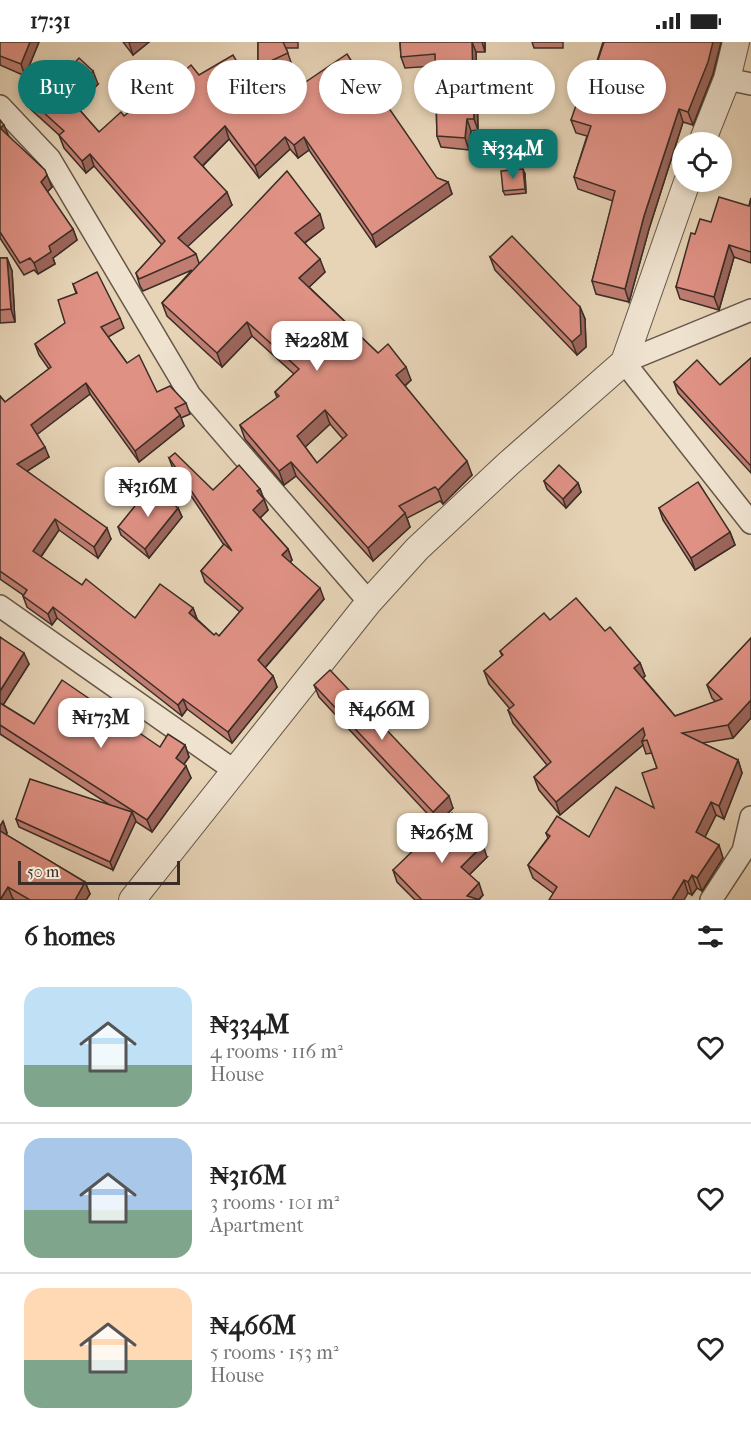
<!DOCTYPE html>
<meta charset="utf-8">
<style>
:root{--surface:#fff;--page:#f2f2f2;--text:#222;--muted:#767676;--line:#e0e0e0;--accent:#0f766e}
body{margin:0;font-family:"IM FELL French Canon",serif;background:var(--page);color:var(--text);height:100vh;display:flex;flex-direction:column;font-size:22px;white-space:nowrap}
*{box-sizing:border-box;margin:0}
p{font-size:20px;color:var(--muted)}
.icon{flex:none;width:33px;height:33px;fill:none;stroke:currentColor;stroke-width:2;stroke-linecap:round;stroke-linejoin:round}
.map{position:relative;height:858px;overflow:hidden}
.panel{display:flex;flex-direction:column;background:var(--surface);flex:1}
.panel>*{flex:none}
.top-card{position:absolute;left:18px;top:18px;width:716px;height:54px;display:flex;gap:12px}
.buttons{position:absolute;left:672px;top:90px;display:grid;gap:12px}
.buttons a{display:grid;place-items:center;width:60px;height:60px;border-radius:50%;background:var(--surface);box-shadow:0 3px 9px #0003;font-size:30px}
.scale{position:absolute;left:18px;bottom:15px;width:162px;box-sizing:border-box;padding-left:6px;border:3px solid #3b2d26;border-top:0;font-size:16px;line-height:21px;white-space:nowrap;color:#3b2d26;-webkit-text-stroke:4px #efe3d0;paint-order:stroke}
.price{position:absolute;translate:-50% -51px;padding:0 14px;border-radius:12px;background:#fff;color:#222;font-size:20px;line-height:39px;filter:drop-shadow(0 2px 3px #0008)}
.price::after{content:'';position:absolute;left:50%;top:36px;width:18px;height:14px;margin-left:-9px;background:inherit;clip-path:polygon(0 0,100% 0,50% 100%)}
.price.on{background:var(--accent);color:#fff}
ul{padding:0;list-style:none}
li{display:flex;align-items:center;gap:18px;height:150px;padding:0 24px}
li+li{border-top:2px solid var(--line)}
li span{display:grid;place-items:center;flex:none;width:168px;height:120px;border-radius:18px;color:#555}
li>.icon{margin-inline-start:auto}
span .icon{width:72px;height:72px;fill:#fffc;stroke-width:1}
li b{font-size:26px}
h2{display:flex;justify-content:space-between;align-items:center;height:72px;padding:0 24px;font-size:26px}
.chip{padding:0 21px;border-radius:27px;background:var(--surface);box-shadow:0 3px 9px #0003;font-size:21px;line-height:54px}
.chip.on{background:var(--accent);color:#fff}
.status{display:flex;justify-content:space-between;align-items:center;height:42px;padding:0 30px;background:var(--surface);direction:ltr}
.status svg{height:16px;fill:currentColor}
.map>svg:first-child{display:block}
</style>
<div class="status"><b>17:31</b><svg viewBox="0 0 49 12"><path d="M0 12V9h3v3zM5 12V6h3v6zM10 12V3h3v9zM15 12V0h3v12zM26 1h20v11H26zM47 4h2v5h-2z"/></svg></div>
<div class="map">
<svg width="751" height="858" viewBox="0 0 751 858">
<rect width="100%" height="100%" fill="#e7d4b7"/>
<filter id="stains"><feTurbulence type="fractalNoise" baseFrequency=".00333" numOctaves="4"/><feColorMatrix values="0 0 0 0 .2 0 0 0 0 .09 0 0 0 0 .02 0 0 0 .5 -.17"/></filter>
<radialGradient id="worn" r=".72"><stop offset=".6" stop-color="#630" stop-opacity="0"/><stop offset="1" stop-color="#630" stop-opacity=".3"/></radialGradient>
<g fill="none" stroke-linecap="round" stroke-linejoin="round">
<defs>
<g id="minor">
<path d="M727,37L751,42"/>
<path d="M0,64L50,117L190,353L369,560"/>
<path d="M751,268L624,320L751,481"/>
<path d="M0,564L235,729"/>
<path d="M711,858L743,809L751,775"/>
</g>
<g id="tertiary">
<path d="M702,100L727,37L736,0"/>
<path d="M132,858L369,560L417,507L508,422L624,320L687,140"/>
</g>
</defs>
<use href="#minor" stroke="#66574a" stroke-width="24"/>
<use href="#tertiary" stroke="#66574a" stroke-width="28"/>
<use href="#minor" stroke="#efe3d0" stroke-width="21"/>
<use href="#tertiary" stroke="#efe3d0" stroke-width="26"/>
</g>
<g fill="#c07d72" stroke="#3b2d26" stroke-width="1.5" fill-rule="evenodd">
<path d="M0,0H39L25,34L0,23Z"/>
<path d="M123,0H149L133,13Z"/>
<path d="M258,0H298V6H286L292,23L262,37L258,25Z"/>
<path d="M400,0H485V10H476L478,88L471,89L469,108L441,105L437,94L435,24L405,26L401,15Z"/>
<path d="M532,0H563V6H534Z"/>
<path d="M603,0H721L713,32L693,83L683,80L649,187L629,260L596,252L592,239L613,159L578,147L574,135L587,94L576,91L571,78L589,45Z"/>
<path d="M199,33L276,60L437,136L448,140L452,152L376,205L309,108L298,116L290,107L259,136L229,97L203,124L232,163L187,204L196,212L199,221L324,186L305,201L325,230L309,245L378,311L411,338L405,344L472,433L443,462L440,459L407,476L410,485L373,519L296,434L284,443L245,397L240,383L277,356L275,350L294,332L252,294L222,325L167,274L162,261L192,228L143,249L140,244L136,231L162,203L94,124L86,131L64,106L59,93L26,63L21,50L53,44L98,42L77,65L99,90L124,74L144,65ZM330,382L343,397L317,421L305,405Z"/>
<path d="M0,78L8,93L52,145L47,150L73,187L77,198L53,216L55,222L38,232L34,228L24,233L0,196Z"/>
<path d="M525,132L526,151L505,153L503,149Z"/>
<path d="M751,156V221L734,215L719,268L680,257L676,245L695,192L711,180L749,164Z"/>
<path d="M490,215L580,265L585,277L586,305L577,313L495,228Z"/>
<path d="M0,216H7L12,229L15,280L0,281Z"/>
<path d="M73,242L120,276L124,286L108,295L127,321L157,350L186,361L190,372L181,376L184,384L139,420L90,352L37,392L49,415L27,429L111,497L98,516L59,488L41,515L82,543L135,576L193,566L197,577L214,593L219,594L240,570L205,540L201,529L224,503L173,427L169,416L213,448L260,447L268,468L260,476L288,507L292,518L290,520L324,557L265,626L273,634L277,645L232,701L187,667L182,674L57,576L52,583L27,565L23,554V553L0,537V354L5,360L49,327L39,313L35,302L65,281L76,251Z"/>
<path d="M751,316V431L678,351L674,340L720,343Z"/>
<path d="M544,439L578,441L581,450L566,466L547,447Z"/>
<path d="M178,466L182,475L149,516L121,493L118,485Z"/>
<path d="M659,466L730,490L735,503L695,528L663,478Z"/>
<path d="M550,578L605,589L640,621L645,634L643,636L675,674L716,660L712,656L707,643L751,596V676L733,696L702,701L738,718L742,731L724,777L716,773L705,795L723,816L702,849L697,846L692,853L688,851H553L533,836L528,823L548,796L546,791L589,795L654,766L657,726L652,711L646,712L643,703L560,773L539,748L534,735L547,723L513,681L508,668L510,667L489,642L484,629L502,614L500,609Z"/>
<path d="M0,595L29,622L3,663L34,682L160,705L185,703L189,715L184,722L191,736L152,790L135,779L113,828L19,785L16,777L110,763L0,692Z"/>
<path d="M314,643L453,766L437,782L319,655Z"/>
<path d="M3,779L7,791L6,793L85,840L90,852L86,858H15L13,857L12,858H0Z"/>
<path d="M487,815L469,833L483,853L479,858H480H415L397,840L393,828Z"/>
</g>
<g fill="#9c665c" stroke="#3b2d26" stroke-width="1.5">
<path d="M30,0H39L25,34L21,22Z"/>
<path d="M131,0H149L133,13L129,1Z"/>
<path d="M472,0L476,10L478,88L474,77Z"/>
<path d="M482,0H485V10Z"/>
<path d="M713,0H721L713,32L693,83L688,70Z"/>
<path d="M93,29L98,42L73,69L69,56Z"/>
<path d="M679,67L683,80L649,187L629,260L625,247L644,174Z"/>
<path d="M467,77L471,89L469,108L465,96Z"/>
<path d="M4,83L9,95L0,86Z"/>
<path d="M225,84L229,97L199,127L194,115Z"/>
<path d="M285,95L290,107L259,136L255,124Z"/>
<path d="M304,95L309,108L298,116L294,103Z"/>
<path d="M90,112L94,124L86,131L82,119Z"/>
<path d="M523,127L525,132L526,151L525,147Z"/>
<path d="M47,133L52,145L45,152L41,140Z"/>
<path d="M448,140L452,152L376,205L372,193Z"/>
<path d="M227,150L232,163L183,209L178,196Z"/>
<path d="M320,172L324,186L300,204L295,191Z"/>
<path d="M73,187L77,198L53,216L55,222L38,232L34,221L49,204Z"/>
<path d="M729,203L734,215L719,268L714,255Z"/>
<path d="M7,216L12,229L15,280L11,267Z"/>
<path d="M320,217L325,230L304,250L299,236Z"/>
<path d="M580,265L585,277L586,305L577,313L572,300Z"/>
<path d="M247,280L252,294L222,325L217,311Z"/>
<path d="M406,325L411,338L401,347L396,333Z"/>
<path d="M86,341L90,352L35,394L31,383Z"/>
<path d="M325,368L330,382L302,408L297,394Z"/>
<path d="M180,373L184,384L139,420L135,409Z"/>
<path d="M45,405L49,415L21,433L17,422Z"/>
<path d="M467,419L472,433L443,462L438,448Z"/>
<path d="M291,420L296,434L284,443L279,429Z"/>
<path d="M578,441L581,450L566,466L563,457Z"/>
<path d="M260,447L268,468L257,479L253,468L257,449Z"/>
<path d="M178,466L182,475L149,516L145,507Z"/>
<path d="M405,471L410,485L373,519L368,506Z"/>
<path d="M55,477L59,488L37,520L33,509Z"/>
<path d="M107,486L111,497L98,516L94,505Z"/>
<path d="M730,490L735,503L695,528L691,516Z"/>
<path d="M288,507L292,518L286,524L282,513Z"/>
<path d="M320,546L324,557L262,629L258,618Z"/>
<path d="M53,565L57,576L52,583L48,572Z"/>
<path d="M193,566L197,577L189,571Z"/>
<path d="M24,611L29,622L0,668V649Z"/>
<path d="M640,621L645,634L639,639L634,626Z"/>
<path d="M273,634L277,645L232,701L228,690Z"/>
<path d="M183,657L187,667L182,674L178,663Z"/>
<path d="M751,658V676L733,696L728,683Z"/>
<path d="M643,686L647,698L642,699L643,703L560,773L556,760Z"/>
<path d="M185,703L189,715L180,728L176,716Z"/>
<path d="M738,718L742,731L724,777L719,764Z"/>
<path d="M186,724L191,736L152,790L147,778Z"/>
<path d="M449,754L453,766L437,782L433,770Z"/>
<path d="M711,760L716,773L701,803L696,790Z"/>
<path d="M132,770L136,779L113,828L110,820Z"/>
<path d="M3,779L7,791L2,800L0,794V784Z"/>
<path d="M483,803L487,815L465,837L461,825Z"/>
<path d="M719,803L723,816L702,849L697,836Z"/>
<path d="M692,833L697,846L692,853L688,840Z"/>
<path d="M684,838L688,851L684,858H672Z"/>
<path d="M85,840L90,852L86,858H75Z"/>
<path d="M479,841L483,853L478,858L467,854Z"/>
<path d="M8,845L13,857L12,858H0Z"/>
</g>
<g fill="#df9184" stroke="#3b2d26" stroke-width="1.5" fill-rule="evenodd">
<path d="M0,0H30L21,22L0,14Z"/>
<path d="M258,0H283L288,11L258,25Z"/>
<path d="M400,0H472L474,77H467L465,96L437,94L435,12L401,15Z"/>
<path d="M604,0H713L708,20L688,70L679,67L644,174L625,247L592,239L615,149L574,135L591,84L571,78L583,43L589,45Z"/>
<path d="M347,12L354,23L357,20L437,136L448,140L372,193L304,95L294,103L285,95L255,124L225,84L194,115L227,150L178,196L196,212L139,237L136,231L165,199L90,112L82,119L59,93L64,89L21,50L39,31L53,44L79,16L93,29L69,56L99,90L121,70L124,74L141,60L144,65L191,23L199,33L233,13L257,54V32L276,60Z"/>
<path d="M0,78L4,83L0,86L45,128L47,133L41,140L73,187L49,204L51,210L34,221L30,216L20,221L0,190Z"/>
<path d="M523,127L525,147L503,149L501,129Z"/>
<path d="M287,129L320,172L295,191L320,217L299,236L378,311L388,302L406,325L396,333L467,419L438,448L435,445L399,464L405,471L368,506L291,420L279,429L240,383L279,354L275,350L299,327L247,280L217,311L162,261ZM325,368L347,393L317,421L297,394Z"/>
<path d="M719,155L749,164L751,156V210L729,203L714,255L676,245L691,191L695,192L700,177L711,180Z"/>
<path d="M512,194L580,265L581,292L572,300L490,215Z"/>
<path d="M0,216H7L11,267L0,268Z"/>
<path d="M97,230L120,276L101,285L127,321L139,313L157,350L170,344L186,361L175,366L180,373L135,409L86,341L31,383L45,405L17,422L107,486L94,505L55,477L33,509L82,543L86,537L135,576L160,542L193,566L189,571L214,593L216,591L219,594L243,566L201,529L224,502L232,509L169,416L175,411L213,448L239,423L260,447L257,449L264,457L253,468L288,507L282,513L320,546L258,618L273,634L228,690L183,657L178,663L53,565L48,572L23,554L27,548L0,529V354L5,360L51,325L35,302L65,281L58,258L77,251L73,242Z"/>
<path d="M751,316V424L674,340L697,318L720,343Z"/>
<path d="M559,423L578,441L563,457L544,439Z"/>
<path d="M698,440L730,490L691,516L659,466Z"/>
<path d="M151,444L178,466L145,507L118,485Z"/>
<path d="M576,556L605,589L610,585L640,621L634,626L675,674L722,657L707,643L751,596V658L728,683L682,691L738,718L719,764L711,760L696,790L719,803L697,836L692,833L688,840L684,838L672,858H549L557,845L528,823L550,794L546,791L557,774L589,795L616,745L654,766L642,731L657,726L647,698L642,699L645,693L643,686L556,760L534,735L551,720L508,668L514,663L484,629L503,613L500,609L544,571L550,578Z"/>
<path d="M0,595L24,611L0,649Z"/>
<path d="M330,628L449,754L433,770L314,643Z"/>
<path d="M62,638L160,705L168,692L185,703L176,716L186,724L147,778L0,683V661L34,682Z"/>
<path d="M30,737L132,770L110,820L16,777Z"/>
<path d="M452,771L483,803L461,825L479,841L467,854L480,858H422L393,828Z"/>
<path d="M0,789L85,840L75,858H30L8,845L0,858Z"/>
</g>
<rect width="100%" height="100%" filter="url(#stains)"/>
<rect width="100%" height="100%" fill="url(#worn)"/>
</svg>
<div class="buttons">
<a><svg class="icon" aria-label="locate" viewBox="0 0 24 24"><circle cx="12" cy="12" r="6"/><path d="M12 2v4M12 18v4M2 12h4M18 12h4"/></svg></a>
</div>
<div class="scale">50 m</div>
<b class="price on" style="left:513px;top:138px">₦334M</b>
<b class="price" style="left:317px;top:330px">₦228M</b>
<b class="price" style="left:148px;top:476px">₦316M</b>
<b class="price" style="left:382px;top:699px">₦466M</b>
<b class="price" style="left:101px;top:707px">₦173M</b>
<b class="price" style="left:442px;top:822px">₦265M</b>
<div class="top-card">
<a class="chip on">Buy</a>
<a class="chip">Rent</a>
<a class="chip">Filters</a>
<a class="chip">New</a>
<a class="chip">Apartment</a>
<a class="chip">House</a>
</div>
</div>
<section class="panel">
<h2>6 homes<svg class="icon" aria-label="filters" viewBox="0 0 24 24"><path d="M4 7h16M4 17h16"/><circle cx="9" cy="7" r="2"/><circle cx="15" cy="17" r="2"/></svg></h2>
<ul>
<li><span style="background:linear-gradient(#bfe0f5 65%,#7fa58c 0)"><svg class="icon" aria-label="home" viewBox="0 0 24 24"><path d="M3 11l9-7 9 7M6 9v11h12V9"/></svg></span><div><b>₦334M</b><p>4 rooms · 116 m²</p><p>House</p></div><svg class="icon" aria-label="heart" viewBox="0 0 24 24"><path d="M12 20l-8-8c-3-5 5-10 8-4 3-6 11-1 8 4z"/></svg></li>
<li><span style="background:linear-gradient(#a9c7e8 60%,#7fa58c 0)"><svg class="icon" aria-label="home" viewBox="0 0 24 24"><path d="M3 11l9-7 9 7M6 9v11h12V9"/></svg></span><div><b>₦316M</b><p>3 rooms · 101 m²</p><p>Apartment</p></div><svg class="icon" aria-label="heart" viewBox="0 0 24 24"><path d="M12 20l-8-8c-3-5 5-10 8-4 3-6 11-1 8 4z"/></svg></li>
<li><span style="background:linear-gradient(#ffd9b3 60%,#7fa58c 0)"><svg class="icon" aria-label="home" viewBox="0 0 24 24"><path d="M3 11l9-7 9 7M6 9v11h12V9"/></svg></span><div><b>₦466M</b><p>5 rooms · 153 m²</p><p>House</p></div><svg class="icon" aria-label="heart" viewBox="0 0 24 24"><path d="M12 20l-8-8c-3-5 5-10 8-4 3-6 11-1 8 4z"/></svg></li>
</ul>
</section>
